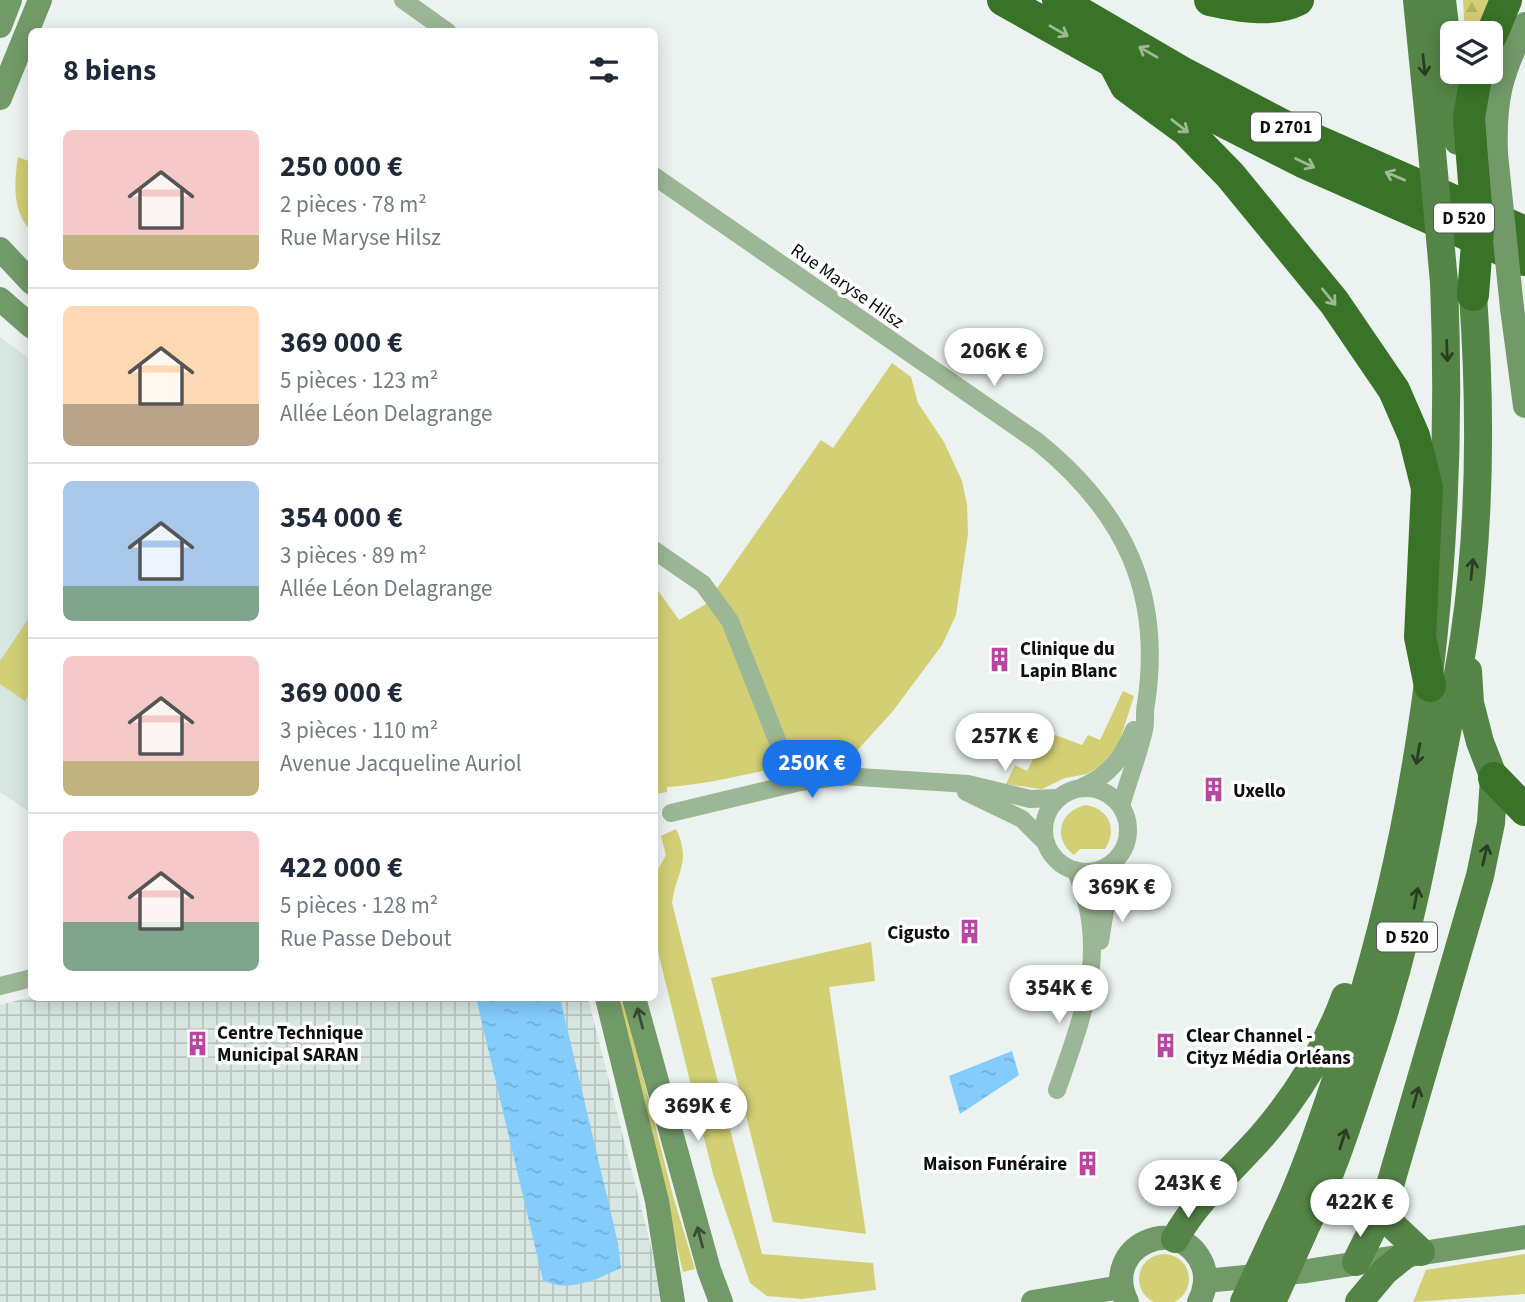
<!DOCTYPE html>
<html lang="fr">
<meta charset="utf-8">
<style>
:root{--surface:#fff;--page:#f6f6f7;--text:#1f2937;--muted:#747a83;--line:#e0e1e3;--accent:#1a73e8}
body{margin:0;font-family:"Source Sans 3",sans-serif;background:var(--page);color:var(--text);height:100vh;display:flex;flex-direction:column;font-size:26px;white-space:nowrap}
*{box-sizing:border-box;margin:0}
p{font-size:23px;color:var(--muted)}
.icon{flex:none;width:38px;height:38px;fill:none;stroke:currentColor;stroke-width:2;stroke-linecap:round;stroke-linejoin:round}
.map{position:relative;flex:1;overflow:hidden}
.sheet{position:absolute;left:28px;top:28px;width:630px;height:973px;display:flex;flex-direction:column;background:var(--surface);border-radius:10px;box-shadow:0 4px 18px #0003}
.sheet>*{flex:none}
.tools{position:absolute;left:1440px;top:21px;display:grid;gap:14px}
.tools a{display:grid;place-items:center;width:63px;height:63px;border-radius:10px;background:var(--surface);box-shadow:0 4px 18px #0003;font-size:35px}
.price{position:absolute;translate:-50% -60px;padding:0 16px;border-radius:24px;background:#fff;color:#222;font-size:23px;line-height:46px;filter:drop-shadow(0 2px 4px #0008)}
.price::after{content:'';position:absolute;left:50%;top:42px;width:21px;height:16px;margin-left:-10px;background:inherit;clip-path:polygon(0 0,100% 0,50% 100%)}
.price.active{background:var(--accent);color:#fff}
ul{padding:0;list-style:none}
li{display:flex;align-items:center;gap:21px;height:175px;padding:0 35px}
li+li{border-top:2px solid var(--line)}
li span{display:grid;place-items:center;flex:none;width:196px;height:140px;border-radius:10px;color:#555}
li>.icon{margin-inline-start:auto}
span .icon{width:84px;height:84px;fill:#fffc;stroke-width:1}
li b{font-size:30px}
h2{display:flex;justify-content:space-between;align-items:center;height:84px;padding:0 35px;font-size:30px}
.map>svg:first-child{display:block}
</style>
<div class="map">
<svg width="1525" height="1302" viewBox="0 0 1525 1302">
<defs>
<pattern id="industrial-grid" width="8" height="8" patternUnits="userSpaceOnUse" patternTransform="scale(1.75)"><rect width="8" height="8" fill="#d7e6e1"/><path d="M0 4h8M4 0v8" fill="none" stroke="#b7c4c0"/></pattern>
<pattern id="forest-firs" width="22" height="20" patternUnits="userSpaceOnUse" patternTransform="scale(1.75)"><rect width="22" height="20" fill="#d2cf75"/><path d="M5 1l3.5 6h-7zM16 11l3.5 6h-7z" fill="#b3b164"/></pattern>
<pattern id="water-ripples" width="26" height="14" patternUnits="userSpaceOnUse" patternTransform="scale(1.75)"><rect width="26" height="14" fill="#83ccfc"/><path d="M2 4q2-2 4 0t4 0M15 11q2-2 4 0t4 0" fill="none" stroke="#70aed7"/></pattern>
</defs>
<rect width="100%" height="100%" fill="#ebf2ef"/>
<path fill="#d7e6e1" d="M0,337L31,360V813L0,792Z"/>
<path fill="url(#industrial-grid)" d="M31,997L588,998L665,1302H0V1005Z"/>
<g fill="#d2cf75">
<path d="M18,157L31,162V231C12,211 14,183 18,157Z"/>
<path d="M892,363L911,377L918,403L944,442L962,481L967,504L968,534L956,615L942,645L893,711L853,755C790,760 730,783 667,787V792L655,794L654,585L679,620L706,604L821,440L833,448Z"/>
<path d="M31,615V690L25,701L0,684V661Z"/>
<path d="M1123,691L1134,696L1119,743L1102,765L1087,774L1065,778L1042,789L1006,784L1015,765L1027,771L1047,732L1082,745L1088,735L1100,740Z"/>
<path d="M1086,805C1109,809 1118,829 1105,849H1080L1074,855C1052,838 1059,811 1086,805Z"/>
<path d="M676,829C692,862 676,872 672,903L762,1254L873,1263L876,1290L802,1299L767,1296L750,1283L713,1174L659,956L655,930V875L666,855L661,836Z"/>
<path d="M871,942L875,981L829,987L866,1234L773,1222L711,978Z"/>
<path d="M617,998H623L673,1196L695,1269L683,1272Z"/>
<circle cx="1164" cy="1279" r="25"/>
<path d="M1525,1254V1294L1413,1302L1426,1270Z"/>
</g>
<path fill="url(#forest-firs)" d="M1463,0H1495L1479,33H1465Z"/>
<g fill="url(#water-ripples)">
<path d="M476,998H560L618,1243L621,1268C598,1279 566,1294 543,1280Z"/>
<path d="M1012,1051L1019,1075L960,1114L949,1076Z"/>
</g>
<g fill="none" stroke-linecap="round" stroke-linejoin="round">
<g stroke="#9cb795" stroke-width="18">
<path d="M403,0L448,32"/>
<path d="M654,176L1038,442C1124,512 1163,592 1146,704C1144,712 1146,722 1144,730C1138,756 1128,781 1121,806"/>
<path d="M654,550L703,584L730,621L794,783"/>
<path d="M1082,787C1109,776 1123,757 1134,730"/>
<circle cx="1086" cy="830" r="42"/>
<path d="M966,792L1022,819L1046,843"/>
<path d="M671,813L800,782L843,776L968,784L1030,799L1058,798"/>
<path d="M1100,941L1113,862"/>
<path d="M0,986L32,978"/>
<path d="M1057,1090C1083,1015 1111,948 1075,870"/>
</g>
<g stroke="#729a68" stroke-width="24">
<path d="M0,26L10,0"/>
<path d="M0,98L40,0"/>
<path d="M1496,154C1494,97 1501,75 1525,24"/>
<path d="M0,249L32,283"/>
<path d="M0,299L32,327"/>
<path d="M1512,308L1525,406"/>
<path d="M607,998L657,1201L673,1302"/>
<path d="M634,998L709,1270L721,1302"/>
<path d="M1205,1281L1307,1271L1525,1237"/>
<path d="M1033,1302L1121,1287"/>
<path d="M1127,1302C1099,1246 1181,1210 1203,1266C1207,1277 1205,1291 1199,1302"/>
</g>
<g stroke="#548547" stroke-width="28">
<path d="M1417,0L1430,130"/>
<path d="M1442,0L1458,141"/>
<path d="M1307,1224C1333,1173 1349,1120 1367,1066C1401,967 1421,875 1439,773C1448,728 1457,683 1464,638C1481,525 1481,409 1473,295"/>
<path d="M1278,1229C1303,1179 1321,1124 1339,1071C1426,816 1455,550 1444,282"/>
<path d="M1175,1239C1196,1200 1233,1169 1262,1136C1297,1096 1327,1046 1345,997"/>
<path d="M1421,1252L1387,1220L1384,1206L1480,876L1491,823L1494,778L1480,742L1470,703L1468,671"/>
<path d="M1356,1262L1384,1206"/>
<path d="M1359,1302L1385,1271L1405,1255"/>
</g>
<g stroke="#387327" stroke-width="32">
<path d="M1003,0L1181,100L1303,162L1525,260"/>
<path d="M1058,0L1185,74L1290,129L1525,232"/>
<path d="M1210,0C1238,6 1272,13 1298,0"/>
<path d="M1491,36L1506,0"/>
<path d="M1114,63L1126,86L1186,130L1230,175L1334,302L1394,390L1414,436L1427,488L1420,637L1430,686"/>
<path d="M1471,145L1469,117L1477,72"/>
<path d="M1494,778L1525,810"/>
</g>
<path stroke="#729a68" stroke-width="24" d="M1496,154L1512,308"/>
<g stroke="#548547" stroke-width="28">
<path d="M1430,130L1444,282"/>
<path d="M1244,1302L1278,1229"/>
<path d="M1272,1302L1307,1224"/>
</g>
<path stroke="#387327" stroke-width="32" d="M1471,145L1478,230L1473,295"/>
</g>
<defs><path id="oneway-shaft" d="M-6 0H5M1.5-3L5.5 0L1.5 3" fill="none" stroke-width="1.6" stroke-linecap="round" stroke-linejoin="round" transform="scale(1.75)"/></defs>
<g stroke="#9cb993">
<use href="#oneway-shaft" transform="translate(1059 31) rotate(30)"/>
<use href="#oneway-shaft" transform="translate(1148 52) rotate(-150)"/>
<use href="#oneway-shaft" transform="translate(1180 126) rotate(38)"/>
<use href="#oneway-shaft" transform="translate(1305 163) rotate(26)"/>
<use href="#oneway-shaft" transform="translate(1395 176) rotate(-157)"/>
<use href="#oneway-shaft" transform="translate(1329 297) rotate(51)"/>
</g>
<g stroke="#293e25">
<use href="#oneway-shaft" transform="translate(1424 65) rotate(84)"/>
<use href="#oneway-shaft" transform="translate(1447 351) rotate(88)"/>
<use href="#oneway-shaft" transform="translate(1472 569) rotate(-84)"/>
<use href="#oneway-shaft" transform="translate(1418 754) rotate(100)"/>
<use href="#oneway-shaft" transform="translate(1485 855) rotate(-77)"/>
<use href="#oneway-shaft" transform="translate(1416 898) rotate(-79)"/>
<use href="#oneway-shaft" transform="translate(1416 1097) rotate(-74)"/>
<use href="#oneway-shaft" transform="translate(1343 1139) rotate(-72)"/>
</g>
<g stroke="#3a4e36">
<use href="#oneway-shaft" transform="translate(640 1018) rotate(-105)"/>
<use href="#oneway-shaft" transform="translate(700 1237) rotate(-105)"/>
</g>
<defs>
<symbol id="building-bare" viewBox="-9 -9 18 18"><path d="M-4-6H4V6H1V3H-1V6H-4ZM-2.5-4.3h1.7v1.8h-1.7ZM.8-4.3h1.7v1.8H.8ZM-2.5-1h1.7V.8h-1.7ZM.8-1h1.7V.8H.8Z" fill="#b946a1" stroke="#fff" stroke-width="2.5" paint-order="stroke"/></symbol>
</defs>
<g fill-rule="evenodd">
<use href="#building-bare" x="982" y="642" width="35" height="35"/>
<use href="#building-bare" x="1196" y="772" width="35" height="35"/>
<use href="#building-bare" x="952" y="914" width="35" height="35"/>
<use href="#building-bare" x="180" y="1026" width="35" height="35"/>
<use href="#building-bare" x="1148" y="1028" width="35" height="35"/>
<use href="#building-bare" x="1070" y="1146" width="35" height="35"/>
</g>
<g text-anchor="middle" stroke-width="7" stroke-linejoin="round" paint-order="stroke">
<g fill="#fff" stroke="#565756" stroke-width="2">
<rect x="1251" y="112.5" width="70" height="29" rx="5"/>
<rect x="1434" y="203.5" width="60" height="29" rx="5"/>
<rect x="1377" y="922.5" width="60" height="29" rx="5"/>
</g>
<g font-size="18" font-weight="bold" fill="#0d0f0e">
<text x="1286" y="133">D 2701</text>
<text x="1464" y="224">D 520</text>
<text x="1407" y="943">D 520</text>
</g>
<g font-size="19" fill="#0d0f0e" stroke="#fff">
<text transform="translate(848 285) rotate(35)" y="7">Rue Maryse Hilsz</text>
</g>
<g font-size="19" font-weight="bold" fill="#0d0f0e" stroke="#fff" text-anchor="start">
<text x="1020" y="655">Clinique du<tspan x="1020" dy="22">Lapin Blanc</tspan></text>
<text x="1233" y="797">Uxello</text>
<text x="950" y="939" text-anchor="end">Cigusto</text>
<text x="217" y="1039">Centre Technique<tspan x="217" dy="22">Municipal SARAN</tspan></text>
<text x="1186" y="1042">Clear Channel -<tspan x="1186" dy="22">Cityz Média Orléans</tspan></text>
<text x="1067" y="1170" text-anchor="end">Maison Funéraire</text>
</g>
</g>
</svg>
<div class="tools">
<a><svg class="icon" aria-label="layers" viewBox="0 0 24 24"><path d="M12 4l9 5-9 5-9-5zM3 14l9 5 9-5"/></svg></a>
</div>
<b class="price" style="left:994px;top:388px">206K €</b>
<b class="price" style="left:1005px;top:773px">257K €</b>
<b class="price active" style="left:812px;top:800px">250K €</b>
<b class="price" style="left:1122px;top:924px">369K €</b>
<b class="price" style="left:1059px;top:1025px">354K €</b>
<b class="price" style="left:698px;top:1143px">369K €</b>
<b class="price" style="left:1188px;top:1220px">243K €</b>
<b class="price" style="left:1360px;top:1239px">422K €</b>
<section class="sheet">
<h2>8 biens<svg class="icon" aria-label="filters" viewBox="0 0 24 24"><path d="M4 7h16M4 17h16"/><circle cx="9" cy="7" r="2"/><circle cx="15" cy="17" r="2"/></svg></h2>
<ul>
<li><span style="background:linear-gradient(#f6c9c9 75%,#c2b280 0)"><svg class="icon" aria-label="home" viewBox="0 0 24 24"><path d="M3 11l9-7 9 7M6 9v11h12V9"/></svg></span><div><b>250 000 €</b><p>2 pièces · 78 m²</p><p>Rue Maryse Hilsz</p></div></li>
<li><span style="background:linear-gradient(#ffd9b3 70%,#b9a48a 0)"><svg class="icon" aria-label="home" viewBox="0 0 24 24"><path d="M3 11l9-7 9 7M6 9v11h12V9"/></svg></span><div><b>369 000 €</b><p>5 pièces · 123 m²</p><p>Allée Léon Delagrange</p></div></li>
<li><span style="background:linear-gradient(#a9c7e8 75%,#7fa58c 0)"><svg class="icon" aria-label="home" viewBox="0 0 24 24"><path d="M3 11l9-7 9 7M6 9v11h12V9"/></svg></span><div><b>354 000 €</b><p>3 pièces · 89 m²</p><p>Allée Léon Delagrange</p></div></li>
<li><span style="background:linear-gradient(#f6c9c9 75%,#c2b280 0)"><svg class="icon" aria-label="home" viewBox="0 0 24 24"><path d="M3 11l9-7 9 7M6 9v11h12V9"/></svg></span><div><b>369 000 €</b><p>3 pièces · 110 m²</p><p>Avenue Jacqueline Auriol</p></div></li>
<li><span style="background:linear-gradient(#f6c9c9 65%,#7fa58c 0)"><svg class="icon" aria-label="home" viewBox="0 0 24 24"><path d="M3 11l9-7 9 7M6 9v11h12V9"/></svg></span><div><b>422 000 €</b><p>5 pièces · 128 m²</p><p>Rue Passe Debout</p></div></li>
</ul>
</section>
</div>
